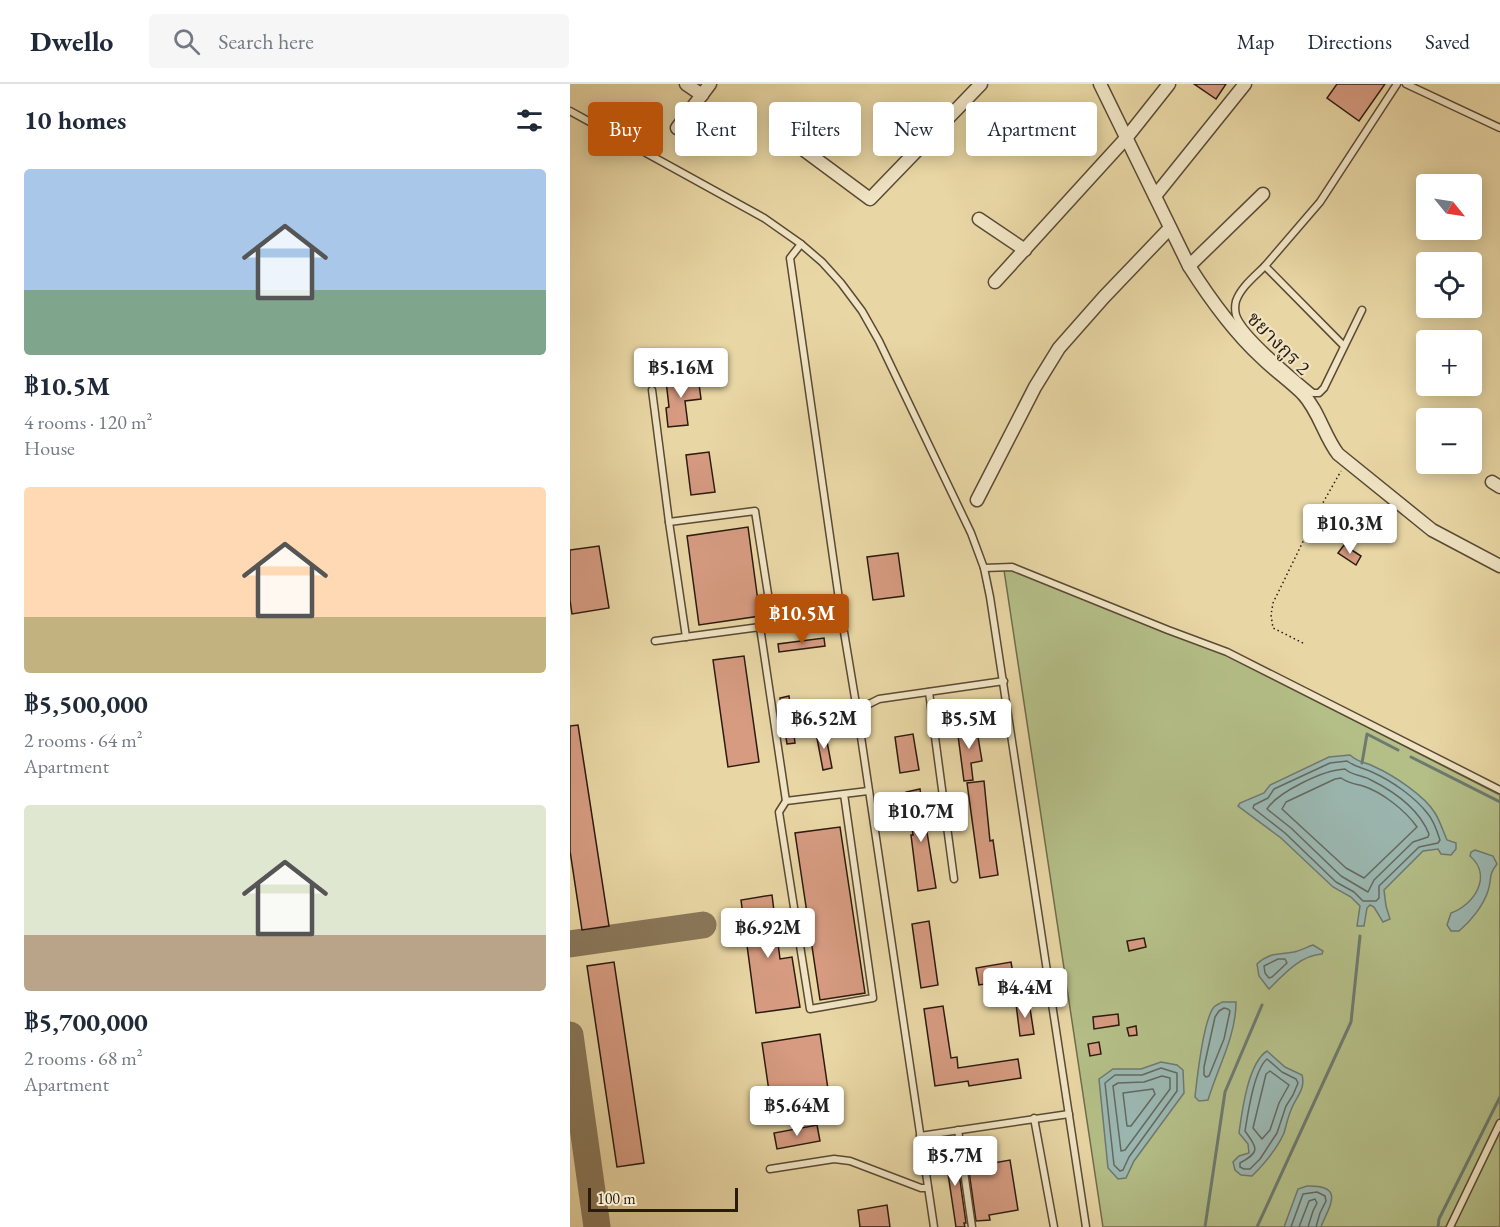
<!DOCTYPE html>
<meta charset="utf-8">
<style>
:root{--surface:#fff;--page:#f6f6f7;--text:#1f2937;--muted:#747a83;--line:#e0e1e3;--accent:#b45309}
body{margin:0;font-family:"EB Garamond","Noto Serif Thai",serif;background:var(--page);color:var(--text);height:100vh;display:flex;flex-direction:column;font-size:22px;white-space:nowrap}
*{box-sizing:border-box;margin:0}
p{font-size:20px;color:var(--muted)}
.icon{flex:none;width:33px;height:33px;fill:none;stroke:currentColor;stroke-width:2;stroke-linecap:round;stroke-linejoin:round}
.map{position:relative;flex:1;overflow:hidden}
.sheet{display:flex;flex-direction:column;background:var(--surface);width:570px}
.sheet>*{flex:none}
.guide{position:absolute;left:18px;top:18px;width:570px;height:54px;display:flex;gap:12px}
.needle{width:39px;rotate:120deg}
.buttons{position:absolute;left:846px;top:90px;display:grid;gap:12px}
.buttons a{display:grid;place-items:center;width:66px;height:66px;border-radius:6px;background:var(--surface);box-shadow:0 3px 15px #0003;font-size:30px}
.scale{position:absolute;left:18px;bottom:15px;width:150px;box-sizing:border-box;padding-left:6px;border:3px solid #2b1b0f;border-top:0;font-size:16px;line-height:21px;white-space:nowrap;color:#2b1b0f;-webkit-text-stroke:4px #f0e4c4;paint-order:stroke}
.price{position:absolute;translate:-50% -51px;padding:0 14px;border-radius:6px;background:#fff;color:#222;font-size:20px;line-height:39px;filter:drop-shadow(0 2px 3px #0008)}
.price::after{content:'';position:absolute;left:50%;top:36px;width:18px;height:14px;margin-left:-9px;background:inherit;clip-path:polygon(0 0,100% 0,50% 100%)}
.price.current{background:var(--accent);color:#fff}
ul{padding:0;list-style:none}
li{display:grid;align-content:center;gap:12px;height:318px;padding:0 24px}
li span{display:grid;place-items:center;height:186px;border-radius:6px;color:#555}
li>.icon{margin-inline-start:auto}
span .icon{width:108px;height:108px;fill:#fffc;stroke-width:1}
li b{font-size:26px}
h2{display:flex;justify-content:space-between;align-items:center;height:72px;padding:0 24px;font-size:26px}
.chip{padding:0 21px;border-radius:6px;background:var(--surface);box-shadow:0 3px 15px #0003;font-size:21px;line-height:54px}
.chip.current{background:var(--accent);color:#fff}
header{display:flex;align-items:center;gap:36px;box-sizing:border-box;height:84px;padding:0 30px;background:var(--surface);border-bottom:2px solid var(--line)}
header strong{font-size:28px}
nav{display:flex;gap:33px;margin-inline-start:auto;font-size:21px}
.search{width:420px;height:54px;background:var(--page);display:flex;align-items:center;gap:15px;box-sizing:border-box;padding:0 21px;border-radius:6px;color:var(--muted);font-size:22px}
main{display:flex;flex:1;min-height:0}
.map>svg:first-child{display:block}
</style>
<header>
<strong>Dwello</strong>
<div class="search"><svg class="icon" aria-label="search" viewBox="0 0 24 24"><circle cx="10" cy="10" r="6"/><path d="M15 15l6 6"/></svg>Search here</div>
<nav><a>Map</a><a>Directions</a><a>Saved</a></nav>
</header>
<main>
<section class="sheet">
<h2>10 homes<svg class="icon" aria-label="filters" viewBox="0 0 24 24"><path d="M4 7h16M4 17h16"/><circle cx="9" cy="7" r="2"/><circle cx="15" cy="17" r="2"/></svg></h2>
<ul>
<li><span style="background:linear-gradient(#a9c7e8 65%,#7fa58c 0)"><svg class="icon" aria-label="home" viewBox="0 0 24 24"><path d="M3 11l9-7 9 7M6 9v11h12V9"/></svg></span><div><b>฿10.5M</b><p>4 rooms · 120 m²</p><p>House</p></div></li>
<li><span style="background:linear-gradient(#ffd9b3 70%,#c2b280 0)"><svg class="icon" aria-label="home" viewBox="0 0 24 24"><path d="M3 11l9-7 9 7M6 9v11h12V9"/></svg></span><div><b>฿5,500,000</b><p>2 rooms · 64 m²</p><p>Apartment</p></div></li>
<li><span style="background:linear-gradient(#dfe7d0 70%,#b9a48a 0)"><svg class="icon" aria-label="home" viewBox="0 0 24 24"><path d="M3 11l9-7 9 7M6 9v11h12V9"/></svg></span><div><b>฿5,700,000</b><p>2 rooms · 68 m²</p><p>Apartment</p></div></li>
</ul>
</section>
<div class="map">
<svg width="930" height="1143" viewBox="0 0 930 1143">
<rect width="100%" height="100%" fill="#e8d6a4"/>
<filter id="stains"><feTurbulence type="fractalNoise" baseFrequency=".00333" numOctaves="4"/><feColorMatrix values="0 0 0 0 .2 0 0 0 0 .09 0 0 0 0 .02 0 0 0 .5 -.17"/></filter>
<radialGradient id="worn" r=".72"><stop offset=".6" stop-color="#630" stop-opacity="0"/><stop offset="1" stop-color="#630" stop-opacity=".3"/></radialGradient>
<path fill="#b4be87" stroke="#706c4b" stroke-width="1.5" d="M434,486H442L599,550L657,571L930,711V1143H533Z"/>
<g fill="#9bb7b1" stroke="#6e7970" stroke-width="1.5">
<path d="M780,671C790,680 795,677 805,683C823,691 855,712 865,729C870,737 873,747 877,756L886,759V765L881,771L871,770L868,765L853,767L814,806L816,822L820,835L813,838L804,823L800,821L797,824L794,842H787L790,822L781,813L763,803L711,754L668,722L670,719L694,709L700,701L759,673Z"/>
<path d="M905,766L923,772L927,780C918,791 922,795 918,807C913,822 901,837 889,847H881L877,841L881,829C904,821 923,792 900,772L901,768Z"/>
<path d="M743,861L753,867L752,870C731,871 714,890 699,905L689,892L687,880C700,868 708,871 724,868C730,867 737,863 743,861Z"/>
<path d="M652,918H666C666,952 648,983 638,1016L629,1017L625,1013C627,995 633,936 644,923C646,921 649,920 652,918Z"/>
<path d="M697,967L715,983L732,991C736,1005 726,1013 721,1026C718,1033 716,1042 714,1049C707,1065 694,1080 682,1092L671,1091L665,1086L663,1078L669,1072L679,1069L678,1060L669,1049C672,1027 678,979 697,967Z"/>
<path d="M591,978L607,981L613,986L614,1009L564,1077L556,1094L548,1095L538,1084L529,995L543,985H571Z"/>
<path d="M737,1102C776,1101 759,1122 751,1143H714L728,1105Z"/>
</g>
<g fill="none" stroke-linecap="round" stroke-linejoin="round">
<g stroke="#636960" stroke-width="1.5">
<path d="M777,677C787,684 792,683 802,688C822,697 845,713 858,730C864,737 867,747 870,756L868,759L849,763L809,802V814L806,817H793L784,808L766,798L715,749L683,724L684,721L698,714L704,705L760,679Z"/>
<path d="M775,685C783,692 792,691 801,696C825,708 849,725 859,750L858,753L843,758L804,796L798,808L771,792L721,744L697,725C708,708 753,686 775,685Z"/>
<path d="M771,694C778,699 785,700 793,702C812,708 836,727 847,743L794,794L776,784L712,725L716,718L765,695Z"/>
<path d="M708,875H715L717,879L702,893L699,894L695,889L694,882Z"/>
<path d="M654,924L658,925L660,927L654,955L639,992L636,993L634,991V983L645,933L649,927Z"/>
<path d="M697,975L712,988L726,995L728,999L723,1011L716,1022L707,1049L690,1075L680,1085H674L670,1083V1079C690,1068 688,1065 675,1047C678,1029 684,986 697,975Z"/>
<path d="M591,984L607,989V1007L559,1073L553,1086L550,1087L544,1081L535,999L545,991H572Z"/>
<path d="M700,987L719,1001L709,1019L700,1046L692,1055L683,1044L696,990Z"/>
<path d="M592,992L600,994V1005L555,1066L551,1067L543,1002L548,999L574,998Z"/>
<path d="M583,1005L585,1010L561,1042H557L553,1009Z"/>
<path d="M721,1143L733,1110L747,1108L755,1112L756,1117L750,1129L746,1143"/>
<path d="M729,1143L739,1117L745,1115L747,1119L743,1127L738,1143"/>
</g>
<g stroke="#6e7970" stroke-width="3">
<path d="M841,673L930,718"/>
<path d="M792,679L797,650L828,666"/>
<path d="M635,1143L655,1008L692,921"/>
<path d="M687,1143L781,938L790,852"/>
<path d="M868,1143L869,1135L930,1013"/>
</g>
<g stroke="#8a785a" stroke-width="27">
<path d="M0,860L133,841"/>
<path d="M0,951L27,1143"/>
</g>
</g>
<g fill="#d69b81" stroke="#2b1b0f" stroke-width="1.5">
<path d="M624,0H656L646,15Z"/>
<path d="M767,0H815L789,37L757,14Z"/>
<path d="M128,292L131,315L115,317L118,341L98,343L96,324L99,323L96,297Z"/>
<path d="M139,368L145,408L121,411L116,371Z"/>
<path d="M178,443L190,532L129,541L117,452Z"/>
<path d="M774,461L791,472L786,481L768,469Z"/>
<path d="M29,462L39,524L2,530L0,516V466Z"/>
<path d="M328,469L334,512L303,516L297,473Z"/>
<path d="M254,554L255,562L209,568L208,560Z"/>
<path d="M174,572L189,678L158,683L143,576Z"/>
<path d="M219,612L225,659L217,660L210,614Z"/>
<path d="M8,641L39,842L12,846L0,767V642Z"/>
<path d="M406,641L412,677L401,679L403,696L394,697L387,644Z"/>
<path d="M255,647L262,684L253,686L246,649Z"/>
<path d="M343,650L349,686L330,689L325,653Z"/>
<path d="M414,697L420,757L423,756L428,791L410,794L397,699Z"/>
<path d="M350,705L366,804L348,807L341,751H343L336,708Z"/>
<path d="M270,743L295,909L250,916L225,749Z"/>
<path d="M202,811L210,875L222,873L230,923L186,929L171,816Z"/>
<path d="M359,837L368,901L351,904L342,840Z"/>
<path d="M574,854L576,863L559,867L557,857Z"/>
<path d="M44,878L74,1079L47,1083L17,882Z"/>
<path d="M441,878L444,895L409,901L406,884Z"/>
<path d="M459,918L464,950L450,952L446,920Z"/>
<path d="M373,922L381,974L387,973L388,984L448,975L451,994L399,1002L398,997L365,1002L354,925Z"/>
<path d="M548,930L549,941L524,945L523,933Z"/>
<path d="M566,942L567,951L559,952L557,944Z"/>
<path d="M250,950L260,1019L202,1028L192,959Z"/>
<path d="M529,958L531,970L520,972L518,960Z"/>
<path d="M247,1041L250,1057L207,1065L204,1049Z"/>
<path d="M383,1062L385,1075H387L396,1139H394L395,1143H386L374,1063Z"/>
<path d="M411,1071L412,1081L440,1076L448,1126L419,1131L420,1136L406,1137L397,1073Z"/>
<path d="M317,1121L320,1143H290L288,1126Z"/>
</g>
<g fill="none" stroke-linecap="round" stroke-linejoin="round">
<defs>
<g id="lane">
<path d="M836,0L930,44"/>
<path d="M0,27L194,134L231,160L252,178L271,199L292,227L309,257L401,449L414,484L420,513L516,1143"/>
<path d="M231,160L220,174L272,536L287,626"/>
<path d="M695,182C685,192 671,203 666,217C665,221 665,227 666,231C672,250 726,295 743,309H749L754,304L792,226"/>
<path d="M774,262L695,182L750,118L827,0"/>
<path d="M82,306L99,438"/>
<path d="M414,484L442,483L598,546L657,568L930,706"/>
<path d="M190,543L216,717"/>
<path d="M116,553L99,438L185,427L203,542"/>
<path d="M85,557L190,543L272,536"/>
<path d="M359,608L384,795"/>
<path d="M274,710L303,914L240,925L209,728L216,717L298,707"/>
<path d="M464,1034L484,1143"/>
<path d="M388,1046L402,1143"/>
<path d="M350,1052L499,1030"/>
<path d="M200,1085L264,1075L280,1077L351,1104H358"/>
<path d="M364,1143L287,626L309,615L434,597"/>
<path d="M880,1143L930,1039"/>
</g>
<g id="street">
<path d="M116,0L132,11"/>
<path d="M530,0L619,182C638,212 665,249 691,273C704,286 720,297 733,310C749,327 754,352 768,370L862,446L930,482"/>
<path d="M107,44L140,0"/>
<path d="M215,52L300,115L411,0"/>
<path d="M585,112L675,0"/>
<path d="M409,135L455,166"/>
<path d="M619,182L693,110"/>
<path d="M425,198L557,53L599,0"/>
<path d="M922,398L930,403"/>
<path d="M407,416L465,303L489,264L534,213L600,144"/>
</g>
</defs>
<use href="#lane" stroke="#5a4a34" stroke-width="9"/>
<use href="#street" stroke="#5a4a34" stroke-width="15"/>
<path stroke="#2b1b0f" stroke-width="1.5" stroke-dasharray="1.5 3" stroke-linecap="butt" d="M733,559L703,544L701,531L703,519L746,431L771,387"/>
<use href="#lane" stroke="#f0e4c4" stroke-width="6"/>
<use href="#street" stroke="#f0e4c4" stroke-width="12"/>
</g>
<g text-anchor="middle" stroke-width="4.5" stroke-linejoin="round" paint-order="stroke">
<g font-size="20" fill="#2b1b0f" stroke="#f0e4c4">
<text transform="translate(709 259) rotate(45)" y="7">ชยางกูร 2</text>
</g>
</g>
<rect width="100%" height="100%" filter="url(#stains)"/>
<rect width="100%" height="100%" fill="url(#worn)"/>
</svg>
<div class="buttons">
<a><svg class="needle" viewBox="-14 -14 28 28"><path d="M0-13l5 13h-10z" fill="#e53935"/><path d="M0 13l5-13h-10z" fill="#747a83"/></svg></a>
<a><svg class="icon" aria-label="locate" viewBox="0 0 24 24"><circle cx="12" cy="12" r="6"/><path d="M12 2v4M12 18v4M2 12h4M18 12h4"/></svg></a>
<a>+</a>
<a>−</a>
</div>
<div class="scale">100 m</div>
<b class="price" style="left:111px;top:315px">฿5.16M</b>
<b class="price" style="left:780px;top:471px">฿10.3M</b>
<b class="price current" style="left:232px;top:561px">฿10.5M</b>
<b class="price" style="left:254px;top:666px">฿6.52M</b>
<b class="price" style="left:399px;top:666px">฿5.5M</b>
<b class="price" style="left:351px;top:759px">฿10.7M</b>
<b class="price" style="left:198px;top:875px">฿6.92M</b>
<b class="price" style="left:455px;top:935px">฿4.4M</b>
<b class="price" style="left:227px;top:1053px">฿5.64M</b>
<b class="price" style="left:385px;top:1103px">฿5.7M</b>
<div class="guide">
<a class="chip current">Buy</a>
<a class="chip">Rent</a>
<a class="chip">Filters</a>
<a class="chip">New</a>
<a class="chip">Apartment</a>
</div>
</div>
</main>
